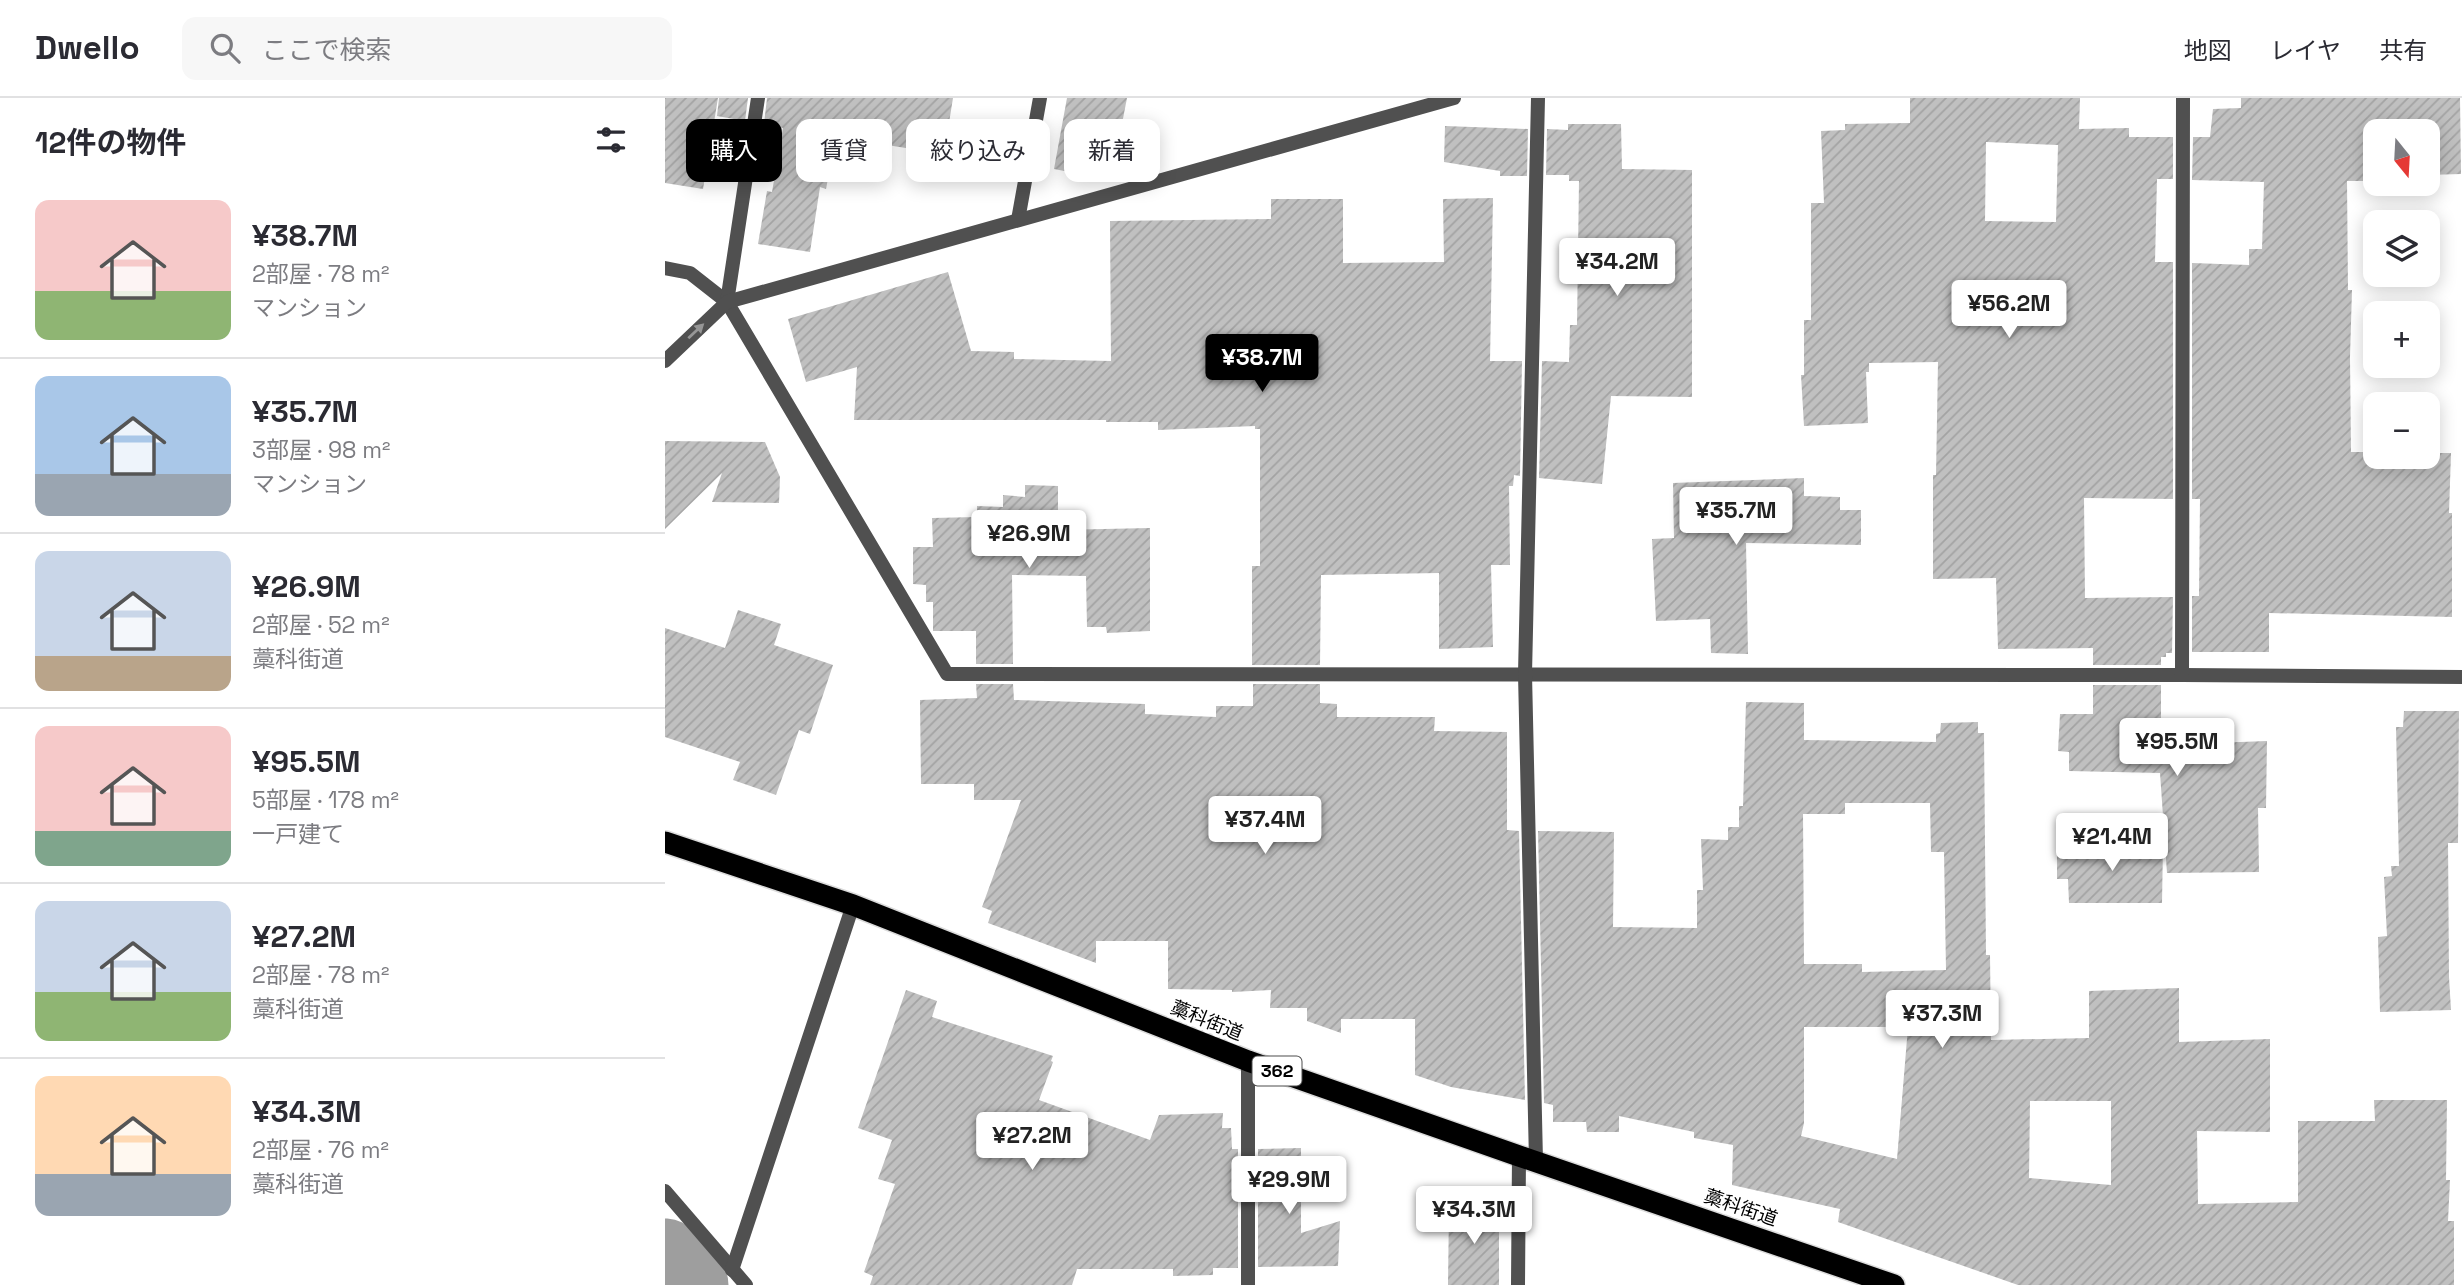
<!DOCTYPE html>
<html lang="ja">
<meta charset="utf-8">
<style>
:root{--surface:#fff;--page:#f7f7f7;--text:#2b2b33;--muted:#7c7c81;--line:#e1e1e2;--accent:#000}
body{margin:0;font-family:"Space Grotesk","Noto Sans JP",sans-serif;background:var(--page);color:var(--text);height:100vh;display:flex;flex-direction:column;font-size:26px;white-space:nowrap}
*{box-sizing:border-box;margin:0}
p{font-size:23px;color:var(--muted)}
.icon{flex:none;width:38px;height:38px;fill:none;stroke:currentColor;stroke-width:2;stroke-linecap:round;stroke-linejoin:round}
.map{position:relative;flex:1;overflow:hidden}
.details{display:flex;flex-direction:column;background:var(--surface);width:665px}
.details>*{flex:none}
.guide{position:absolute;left:21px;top:21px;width:665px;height:63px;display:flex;gap:14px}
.needle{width:46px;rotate:162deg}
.fabs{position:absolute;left:1698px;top:21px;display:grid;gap:14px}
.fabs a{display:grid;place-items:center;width:77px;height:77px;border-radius:14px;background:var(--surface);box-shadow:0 4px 18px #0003;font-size:35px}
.price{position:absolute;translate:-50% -60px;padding:0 16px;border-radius:7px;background:#fff;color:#222;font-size:23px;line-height:46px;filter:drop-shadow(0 2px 4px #0008)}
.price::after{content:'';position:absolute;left:50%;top:42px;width:21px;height:16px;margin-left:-10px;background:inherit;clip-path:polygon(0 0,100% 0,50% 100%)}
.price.on{background:var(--accent);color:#fff}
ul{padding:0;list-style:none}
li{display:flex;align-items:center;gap:21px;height:175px;padding:0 35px}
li+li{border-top:2px solid var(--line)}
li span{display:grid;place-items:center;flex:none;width:196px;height:140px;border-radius:14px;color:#555}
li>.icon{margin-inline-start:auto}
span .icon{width:84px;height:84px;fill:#fffc;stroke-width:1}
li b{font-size:30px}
h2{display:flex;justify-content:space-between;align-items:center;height:84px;padding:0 35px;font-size:30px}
.tag{padding:0 24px;border-radius:14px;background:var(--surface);box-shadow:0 4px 18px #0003;font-size:24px;line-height:63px}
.tag.on{background:var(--accent);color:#fff}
header{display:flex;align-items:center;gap:42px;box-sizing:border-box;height:98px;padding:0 35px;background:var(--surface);border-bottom:2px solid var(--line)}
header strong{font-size:33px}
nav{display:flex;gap:38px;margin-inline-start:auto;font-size:24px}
.search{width:490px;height:63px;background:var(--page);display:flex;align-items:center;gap:18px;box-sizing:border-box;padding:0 24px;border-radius:14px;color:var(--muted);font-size:26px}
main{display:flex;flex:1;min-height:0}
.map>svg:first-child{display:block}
</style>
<header>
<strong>Dwello</strong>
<div class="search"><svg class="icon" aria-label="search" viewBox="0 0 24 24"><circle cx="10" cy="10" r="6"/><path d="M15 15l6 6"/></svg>ここで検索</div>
<nav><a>地図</a><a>レイヤ</a><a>共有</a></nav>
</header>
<main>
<section class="details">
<h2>12件の物件<svg class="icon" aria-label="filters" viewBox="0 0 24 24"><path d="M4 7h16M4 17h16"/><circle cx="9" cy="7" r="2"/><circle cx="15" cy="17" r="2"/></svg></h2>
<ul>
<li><span style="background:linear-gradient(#f6c9c9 65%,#8fb573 0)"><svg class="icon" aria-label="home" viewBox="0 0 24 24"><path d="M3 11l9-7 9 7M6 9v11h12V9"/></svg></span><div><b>¥38.7M</b><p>2部屋 · 78 m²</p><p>マンション</p></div></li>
<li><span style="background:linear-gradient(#a9c7e8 70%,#9aa5b1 0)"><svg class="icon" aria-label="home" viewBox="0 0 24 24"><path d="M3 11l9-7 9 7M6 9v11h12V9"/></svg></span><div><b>¥35.7M</b><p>3部屋 · 98 m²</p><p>マンション</p></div></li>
<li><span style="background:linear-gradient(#c9d6e8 75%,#b9a48a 0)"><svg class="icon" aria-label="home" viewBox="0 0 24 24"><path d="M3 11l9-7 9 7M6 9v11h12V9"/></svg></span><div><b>¥26.9M</b><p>2部屋 · 52 m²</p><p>藁科街道</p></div></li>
<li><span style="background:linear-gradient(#f6c9c9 75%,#7fa58c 0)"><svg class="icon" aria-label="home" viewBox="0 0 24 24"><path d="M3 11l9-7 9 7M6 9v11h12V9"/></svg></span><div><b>¥95.5M</b><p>5部屋 · 178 m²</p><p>一戸建て</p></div></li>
<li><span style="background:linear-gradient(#c9d6e8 65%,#8fb573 0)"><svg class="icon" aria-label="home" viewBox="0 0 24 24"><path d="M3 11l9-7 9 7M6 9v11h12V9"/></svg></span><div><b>¥27.2M</b><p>2部屋 · 78 m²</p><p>藁科街道</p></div></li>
<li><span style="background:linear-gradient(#ffd9b3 70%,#9aa5b1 0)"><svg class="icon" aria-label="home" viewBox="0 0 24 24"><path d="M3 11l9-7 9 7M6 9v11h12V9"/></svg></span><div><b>¥34.3M</b><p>2部屋 · 76 m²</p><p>藁科街道</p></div></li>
</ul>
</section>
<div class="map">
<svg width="1797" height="1187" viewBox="0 0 1797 1187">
<defs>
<pattern id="building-hatch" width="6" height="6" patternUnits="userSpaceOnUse" patternTransform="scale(1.75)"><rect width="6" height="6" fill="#c0c0c0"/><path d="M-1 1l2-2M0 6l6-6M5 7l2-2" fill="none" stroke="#a3a3a3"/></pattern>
</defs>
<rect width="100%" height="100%" fill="#fff"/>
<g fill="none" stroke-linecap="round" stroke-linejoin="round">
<path stroke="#9e9e9e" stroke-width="79" d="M0,1160L24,1187"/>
</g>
<g fill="url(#building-hatch)" fill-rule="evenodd">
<path d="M0,0H53L38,91L0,85Z"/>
<path d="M54,0H83L80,23L52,18Z"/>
<path d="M102,0H288L279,56L171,39L161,91L155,89L145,154L93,146L102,93L107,94L118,30L99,26Z"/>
<path d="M402,0H462L446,82L389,71Z"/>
<path d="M1245,0H1415L1414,31L1464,30V39H1508V81H1492L1490,164H1508V401L1419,400L1420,500L1508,499L1507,555H1501V559H1496V567H1428V550L1333,551L1331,480L1268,481V377H1271L1273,264L1204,265V274H1201L1203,325L1139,328L1136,277H1139V222H1146V105H1159L1156,33L1180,32V26L1245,25ZM1321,44L1393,47L1391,124L1320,123Z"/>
<path d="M1576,0H1795L1796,76L1762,77V33H1710V78H1701V83H1682L1683,192H1687L1685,259L1686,354H1710V359H1762V355H1786L1784,415H1787V519L1604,515V554H1527V498H1534L1535,401H1527V165L1584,167V151H1597L1599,84L1527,82L1528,39H1545L1548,11L1576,10Z"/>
<path d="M903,26H956L957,71L1027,72V299L946,298L937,386L874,380L877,263L904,264L905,227H912L914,83H904V77H881L882,31L903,32Z"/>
<path d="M780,28L863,31L862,78H835V73L779,64Z"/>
<path d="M828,100L825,263H857L855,378L849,377L848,388H844L845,467H826L828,549L774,551V475L656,477L655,567H587V468H595V331H590V328L493,332V324H441V322H189L192,269L141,284L123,221L283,174L306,253L349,254V261L446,263L445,123L606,121V101H678V165L779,164L778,101Z"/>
<path d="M0,343L100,344L115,379L114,405L47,404L57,375L0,431Z"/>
<path d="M1139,380V398L1175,399V412H1196V447L1081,445L1083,556L1046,555L1045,521L991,523L987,441L1009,440L1008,385Z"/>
<path d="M360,387L393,388V432L485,430V533L442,535L441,529H422L421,478L347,477L348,566H311V533H268V504H261V487L248,486V449H268L267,420L312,419V408L338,409V397L360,399Z"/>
<path d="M73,512L116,526L109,547L168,567L145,636L134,632L111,697L68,682L75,664L0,639V530L60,550Z"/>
<path d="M311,586H348L349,602L480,606V616L551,619V608H588V586H655V605L672,606V619H770L769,633L842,634V732L854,733L860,1002L786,989L750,977V921H676V935L642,923V910H605L606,892L567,894V892L503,891V843H431V865L323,825L327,813L317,809L356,702H309V686H256L255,602L312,600Z"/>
<path d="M1428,587H1496V647L1602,643L1601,710H1593L1594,774L1502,775L1495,675L1404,673V654L1393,653L1395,616H1428Z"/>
<path d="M1081,604L1139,605V642L1271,644V636L1275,635L1276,625L1313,624V635H1319L1321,857H1325L1326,942L1424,940V893L1514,890V944L1605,941V1034L1532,1033L1533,1106L1633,1104V1023H1710L1709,1002H1782L1781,1082H1785L1783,1123H1789V1187H1353L1173,1124L1175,1111L1067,1087L1068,1047L1029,1040V1034L954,1018V1034H922L921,1024H888V1007L879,1005L873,733L949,734L948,829L1032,830V792H1038L1036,741L1063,742V729H1074V708H1078ZM1180,705H1265L1266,754H1279L1281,872L1197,874V866H1139L1138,716H1180ZM1139,929H1243L1232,1061L1136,1038L1139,1025ZM1365,1003H1446V1087L1364,1080Z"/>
<path d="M1739,613H1794L1793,745H1783L1784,879L1786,912L1715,914L1713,839L1722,838L1719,779L1727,778L1726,768H1734L1731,629H1738Z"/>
<path d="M1392,747H1498L1497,805H1404L1403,781H1392Z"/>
<path d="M241,892L272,903L267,919L388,958L386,963L388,964L374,1002L485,1042L494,1017L558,1015L557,1030H566L567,1051H573V1170H548V1177L508,1178V1171H412L407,1187H205L208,1178L199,1174L230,1086L213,1081L227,1042L193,1030Z"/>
<path d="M636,1050V1135L675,1123L673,1168L593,1169V1051Z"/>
<path d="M834,1103V1187H783L784,1110H809Z"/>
</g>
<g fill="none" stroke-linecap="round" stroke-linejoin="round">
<defs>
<path id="highway" d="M0,744L188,807L583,963L854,1058L1229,1187"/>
</defs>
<use href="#highway" stroke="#dbdbdb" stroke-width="24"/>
<g stroke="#505050" stroke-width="14">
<path d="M353,122L375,0"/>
<path d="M0,170L25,175L62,204L282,576L1517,577L1797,579"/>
<path d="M62,204L93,0"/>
<path d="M0,263L62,204L789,0"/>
<path d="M1517,577L1518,0"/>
<path d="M583,963V1187"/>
<path d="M871,1063L860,576L873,0"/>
<path d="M0,1093L81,1187"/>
<path d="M67,1172L188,807"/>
<path d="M853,1187L854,1058"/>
</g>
<use href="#highway" stroke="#000" stroke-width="21"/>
</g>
<defs><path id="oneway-solid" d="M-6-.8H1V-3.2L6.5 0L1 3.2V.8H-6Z" transform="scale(1.75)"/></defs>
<use fill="#969696" href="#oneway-solid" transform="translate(31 233) rotate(-43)"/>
<g text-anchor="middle" stroke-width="7" stroke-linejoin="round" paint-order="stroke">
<rect fill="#fff" stroke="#4c4c4c" stroke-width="2" x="587.5" y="958.5" width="49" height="29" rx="5"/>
<g font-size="18" font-weight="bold" fill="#000">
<text x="612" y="979">362</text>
</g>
<g font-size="19" fill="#000" stroke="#fff">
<text transform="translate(542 922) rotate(22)" y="7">藁科街道</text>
<text transform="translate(1076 1109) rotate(19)" y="7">藁科街道</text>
</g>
</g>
</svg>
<div class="fabs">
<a><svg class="needle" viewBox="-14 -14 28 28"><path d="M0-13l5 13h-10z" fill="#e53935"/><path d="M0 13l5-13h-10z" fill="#7c7c81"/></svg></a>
<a><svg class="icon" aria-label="layers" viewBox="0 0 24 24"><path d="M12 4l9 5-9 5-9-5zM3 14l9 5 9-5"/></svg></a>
<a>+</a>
<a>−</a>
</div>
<b class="price" style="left:952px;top:200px">¥34.2M</b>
<b class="price" style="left:1344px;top:242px">¥56.2M</b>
<b class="price on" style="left:597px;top:296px">¥38.7M</b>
<b class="price" style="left:1071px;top:449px">¥35.7M</b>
<b class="price" style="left:364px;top:472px">¥26.9M</b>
<b class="price" style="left:1512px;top:680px">¥95.5M</b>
<b class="price" style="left:600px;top:758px">¥37.4M</b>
<b class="price" style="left:1447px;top:775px">¥21.4M</b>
<b class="price" style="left:1277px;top:952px">¥37.3M</b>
<b class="price" style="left:367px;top:1074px">¥27.2M</b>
<b class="price" style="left:624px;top:1118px">¥29.9M</b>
<b class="price" style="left:809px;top:1148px">¥34.3M</b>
<div class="guide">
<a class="tag on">購入</a>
<a class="tag">賃貸</a>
<a class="tag">絞り込み</a>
<a class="tag">新着</a>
</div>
</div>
</main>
